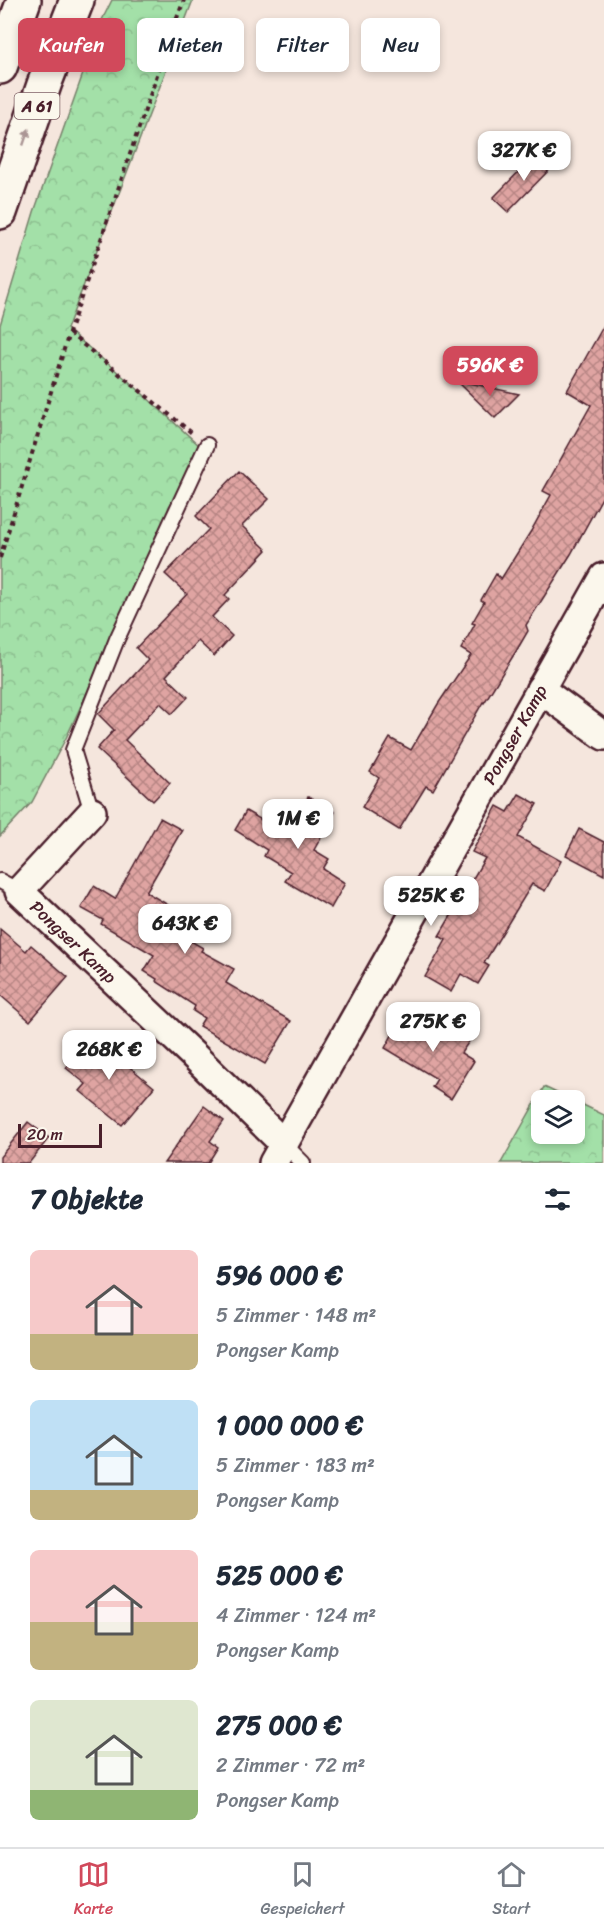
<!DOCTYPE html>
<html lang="de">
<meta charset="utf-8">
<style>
:root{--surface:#fff;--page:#f2f2f3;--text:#1f2937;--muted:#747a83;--line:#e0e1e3;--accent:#d1495b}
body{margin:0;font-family:Sriracha,sans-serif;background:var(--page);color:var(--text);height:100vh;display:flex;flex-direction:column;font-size:22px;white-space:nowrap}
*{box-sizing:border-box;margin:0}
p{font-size:20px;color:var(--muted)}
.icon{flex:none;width:33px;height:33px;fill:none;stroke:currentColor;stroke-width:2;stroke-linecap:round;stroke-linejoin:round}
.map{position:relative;height:1163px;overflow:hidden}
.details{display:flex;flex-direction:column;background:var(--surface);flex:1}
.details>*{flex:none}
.guide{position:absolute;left:18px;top:18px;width:568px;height:54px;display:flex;gap:12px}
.tools{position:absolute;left:531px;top:1090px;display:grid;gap:12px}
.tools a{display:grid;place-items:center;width:54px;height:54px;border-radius:9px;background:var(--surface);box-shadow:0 3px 9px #0003;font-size:30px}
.scale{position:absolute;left:18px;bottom:15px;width:84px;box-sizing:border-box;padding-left:6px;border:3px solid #4a1f2b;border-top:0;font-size:16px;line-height:21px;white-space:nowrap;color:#4a1f2b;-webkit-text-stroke:4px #fbf7ec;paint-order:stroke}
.price{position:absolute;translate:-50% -51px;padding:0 14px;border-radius:12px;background:#fff;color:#222;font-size:20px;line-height:39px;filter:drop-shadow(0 2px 3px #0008)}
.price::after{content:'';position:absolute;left:50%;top:36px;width:18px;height:14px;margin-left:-9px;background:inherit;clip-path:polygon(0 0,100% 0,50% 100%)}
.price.selected{background:var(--accent);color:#fff}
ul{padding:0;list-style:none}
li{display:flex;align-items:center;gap:18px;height:150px;padding:0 30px}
li span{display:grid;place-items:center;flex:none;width:168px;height:120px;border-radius:9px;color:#555}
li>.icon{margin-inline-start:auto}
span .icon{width:72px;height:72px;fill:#fffc;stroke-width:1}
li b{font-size:26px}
h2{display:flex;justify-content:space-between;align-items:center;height:72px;padding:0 30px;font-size:26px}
.pill{padding:0 21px;border-radius:9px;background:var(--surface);box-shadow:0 3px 9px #0003;font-size:21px;line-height:54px}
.pill.selected{background:var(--accent);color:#fff}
.menu{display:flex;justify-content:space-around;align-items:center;height:84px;border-top:2px solid var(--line);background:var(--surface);font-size:16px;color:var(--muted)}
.menu a{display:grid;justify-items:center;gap:3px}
.menu .selected{color:var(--accent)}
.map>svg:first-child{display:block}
</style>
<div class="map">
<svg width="604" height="1163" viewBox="0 0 604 1163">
<defs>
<pattern id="forest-crowns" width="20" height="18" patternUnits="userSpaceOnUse" patternTransform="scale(1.5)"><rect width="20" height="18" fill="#a3e0a8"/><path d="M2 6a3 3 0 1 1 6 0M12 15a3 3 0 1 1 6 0" fill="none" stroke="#8ec091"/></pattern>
<pattern id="building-cross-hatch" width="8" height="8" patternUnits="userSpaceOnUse" patternTransform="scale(1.5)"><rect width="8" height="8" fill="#dfa4a2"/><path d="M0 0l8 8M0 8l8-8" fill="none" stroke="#b78584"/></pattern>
</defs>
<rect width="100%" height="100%" fill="#f5e6dd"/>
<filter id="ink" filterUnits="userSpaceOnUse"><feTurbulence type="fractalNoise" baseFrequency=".0167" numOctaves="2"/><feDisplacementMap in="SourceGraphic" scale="12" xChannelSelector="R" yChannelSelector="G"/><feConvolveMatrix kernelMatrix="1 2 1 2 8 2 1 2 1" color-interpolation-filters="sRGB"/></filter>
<g filter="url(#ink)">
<g fill="url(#forest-crowns)" stroke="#76806a" stroke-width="1.5">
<path d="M112,0H193L67,329L133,385L201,447L66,738L32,802L0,836V325L34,212L102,20Z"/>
<path d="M544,1087L574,1101H542V1134H574L575,1101L604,1115V1163H501Z"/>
</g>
<g fill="url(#building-cross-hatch)" stroke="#4a1f2b" stroke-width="1.5">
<path d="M539,151L554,165L508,212L493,198Z"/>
<path d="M604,325V494L571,554L526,625L528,631L518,648L484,703L483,702L433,790L426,786L399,830L362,807L379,778L370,772L390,738L411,750L438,704L471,655L461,649L475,624L472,623L484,602L481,600L496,574L501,579L531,531L551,495L543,491L591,405L567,391Z"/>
<path d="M456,380L519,394L495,418Z"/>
<path d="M239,471L269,499L242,526L267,550L225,595L229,599L212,617L232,636L214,656L198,641L166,676L188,697L172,714L160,703L125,740L170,783L153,801L97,749L114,730L98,714L148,660L136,648L187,594L165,574L209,529L196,516Z"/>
<path d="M519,794L537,804L518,837L561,861L545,891L532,884L484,963L489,966L478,984L461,974L451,992L425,977L446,940L439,936L485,858L472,852L497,806L508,812Z"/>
<path d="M308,797L335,812L314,850L329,859L323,869L345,883L331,908L285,881L291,872L264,856L267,850L235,830L246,811L286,834Z"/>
<path d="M160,818L182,830L146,892L180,912L170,929L203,948L201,951L234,969L226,983L291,1021L265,1064L199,1026L204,1018L193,1011L195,1006L156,981L157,979L144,971L154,955L101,924L103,920L81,908L94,886L115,899Z"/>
<path d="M579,829L604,842V875L566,855Z"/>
<path d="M0,929L26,951L31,945L68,977L30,1021L0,995Z"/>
<path d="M402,1017L428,1032L436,1019L470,1040L461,1053L474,1061L451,1099L432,1087L437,1079L385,1048Z"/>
<path d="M92,1036L154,1087L122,1125L80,1091L86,1084L66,1068Z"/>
<path d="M204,1106L224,1121L210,1141L218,1147L208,1163H164Z"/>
<path d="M28,1122L49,1138L29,1163H0V1157Z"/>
</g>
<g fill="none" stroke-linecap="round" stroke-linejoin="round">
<defs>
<g id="lane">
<path d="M92,812L73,750L117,639L207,445"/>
<path d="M0,881L19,891"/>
<path d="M284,1144L303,1163"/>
</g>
<g id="street">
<path d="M540,689L604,736"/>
<path id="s1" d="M92,812L19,891L192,1054L284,1144"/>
<path id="s2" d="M273,1163L604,577"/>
</g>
<g id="highway">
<path d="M0,67L24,0"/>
<path d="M0,212L45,82L77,0"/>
</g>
</defs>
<use href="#lane" stroke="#4a1f2b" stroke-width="18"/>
<use href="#street" stroke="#4a1f2b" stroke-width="32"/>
<use href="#highway" stroke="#4a1f2b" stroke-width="38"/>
<g stroke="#4a1f2b" stroke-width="4" stroke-dasharray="4.5 4.5" stroke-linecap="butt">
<path d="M69,333L192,433"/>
<path d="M0,558L69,333L172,31L184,0"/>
</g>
<use href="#lane" stroke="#fbf7ec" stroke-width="14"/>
<use href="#street" stroke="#fbf7ec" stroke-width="27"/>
<use href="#highway" stroke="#fbf7ec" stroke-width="33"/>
</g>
<defs><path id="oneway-solid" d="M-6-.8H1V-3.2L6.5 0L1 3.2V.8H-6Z" transform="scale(1.5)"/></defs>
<use fill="#ab9695" href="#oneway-solid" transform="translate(26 137) rotate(-71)"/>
</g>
<g text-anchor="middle" stroke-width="4.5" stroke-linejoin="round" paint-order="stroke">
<rect fill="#fbf7ec" stroke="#7f6065" stroke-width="1.5" x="14.5" y="93" width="45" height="26" rx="4.5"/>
<g font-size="16" font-weight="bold" fill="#4a1f2b">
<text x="37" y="112">A 61</text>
</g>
<g font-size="18" fill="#4a1f2b" stroke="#fbf7ec">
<text dy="6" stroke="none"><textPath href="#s2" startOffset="492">Pongser Kamp</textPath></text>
<text dy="6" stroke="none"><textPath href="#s1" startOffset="182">Pongser Kamp</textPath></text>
</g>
</g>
</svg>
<div class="tools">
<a><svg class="icon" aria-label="layers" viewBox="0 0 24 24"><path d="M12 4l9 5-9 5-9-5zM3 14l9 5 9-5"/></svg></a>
</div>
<div class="scale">20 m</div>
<b class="price" style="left:524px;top:182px">327K €</b>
<b class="price selected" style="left:490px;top:397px">596K €</b>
<b class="price" style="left:298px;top:850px">1M €</b>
<b class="price" style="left:431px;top:927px">525K €</b>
<b class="price" style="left:185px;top:955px">643K €</b>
<b class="price" style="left:433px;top:1053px">275K €</b>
<b class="price" style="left:109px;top:1081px">268K €</b>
<div class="guide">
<a class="pill selected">Kaufen</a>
<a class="pill">Mieten</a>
<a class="pill">Filter</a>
<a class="pill">Neu</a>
</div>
</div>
<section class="details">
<h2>7 Objekte<svg class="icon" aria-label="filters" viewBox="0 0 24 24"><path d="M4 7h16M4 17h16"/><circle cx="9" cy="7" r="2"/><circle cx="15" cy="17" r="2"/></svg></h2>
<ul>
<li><span style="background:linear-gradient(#f6c9c9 70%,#c2b280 0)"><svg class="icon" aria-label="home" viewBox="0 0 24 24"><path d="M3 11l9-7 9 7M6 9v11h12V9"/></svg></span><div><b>596 000 €</b><p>5 Zimmer · 148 m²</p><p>Pongser Kamp</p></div></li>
<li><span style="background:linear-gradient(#bfe0f5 75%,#c2b280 0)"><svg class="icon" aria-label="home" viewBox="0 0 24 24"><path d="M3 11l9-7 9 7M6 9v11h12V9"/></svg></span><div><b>1 000 000 €</b><p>5 Zimmer · 183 m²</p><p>Pongser Kamp</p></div></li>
<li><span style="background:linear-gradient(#f6c9c9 60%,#c2b280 0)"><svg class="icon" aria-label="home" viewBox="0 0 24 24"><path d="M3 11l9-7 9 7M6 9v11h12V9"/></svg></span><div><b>525 000 €</b><p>4 Zimmer · 124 m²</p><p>Pongser Kamp</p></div></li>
<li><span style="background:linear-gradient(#dfe7d0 75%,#8fb573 0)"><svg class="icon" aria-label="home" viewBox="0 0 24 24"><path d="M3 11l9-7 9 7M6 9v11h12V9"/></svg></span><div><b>275 000 €</b><p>2 Zimmer · 72 m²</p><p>Pongser Kamp</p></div></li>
</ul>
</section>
<nav class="menu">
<a class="selected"><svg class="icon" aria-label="map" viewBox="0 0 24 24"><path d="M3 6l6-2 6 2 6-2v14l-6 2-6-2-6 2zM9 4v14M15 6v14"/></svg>Karte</a>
<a><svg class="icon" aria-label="saved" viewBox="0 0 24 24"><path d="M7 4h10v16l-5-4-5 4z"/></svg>Gespeichert</a>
<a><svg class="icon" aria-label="home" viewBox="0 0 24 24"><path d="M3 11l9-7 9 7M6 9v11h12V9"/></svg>Start</a>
</nav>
